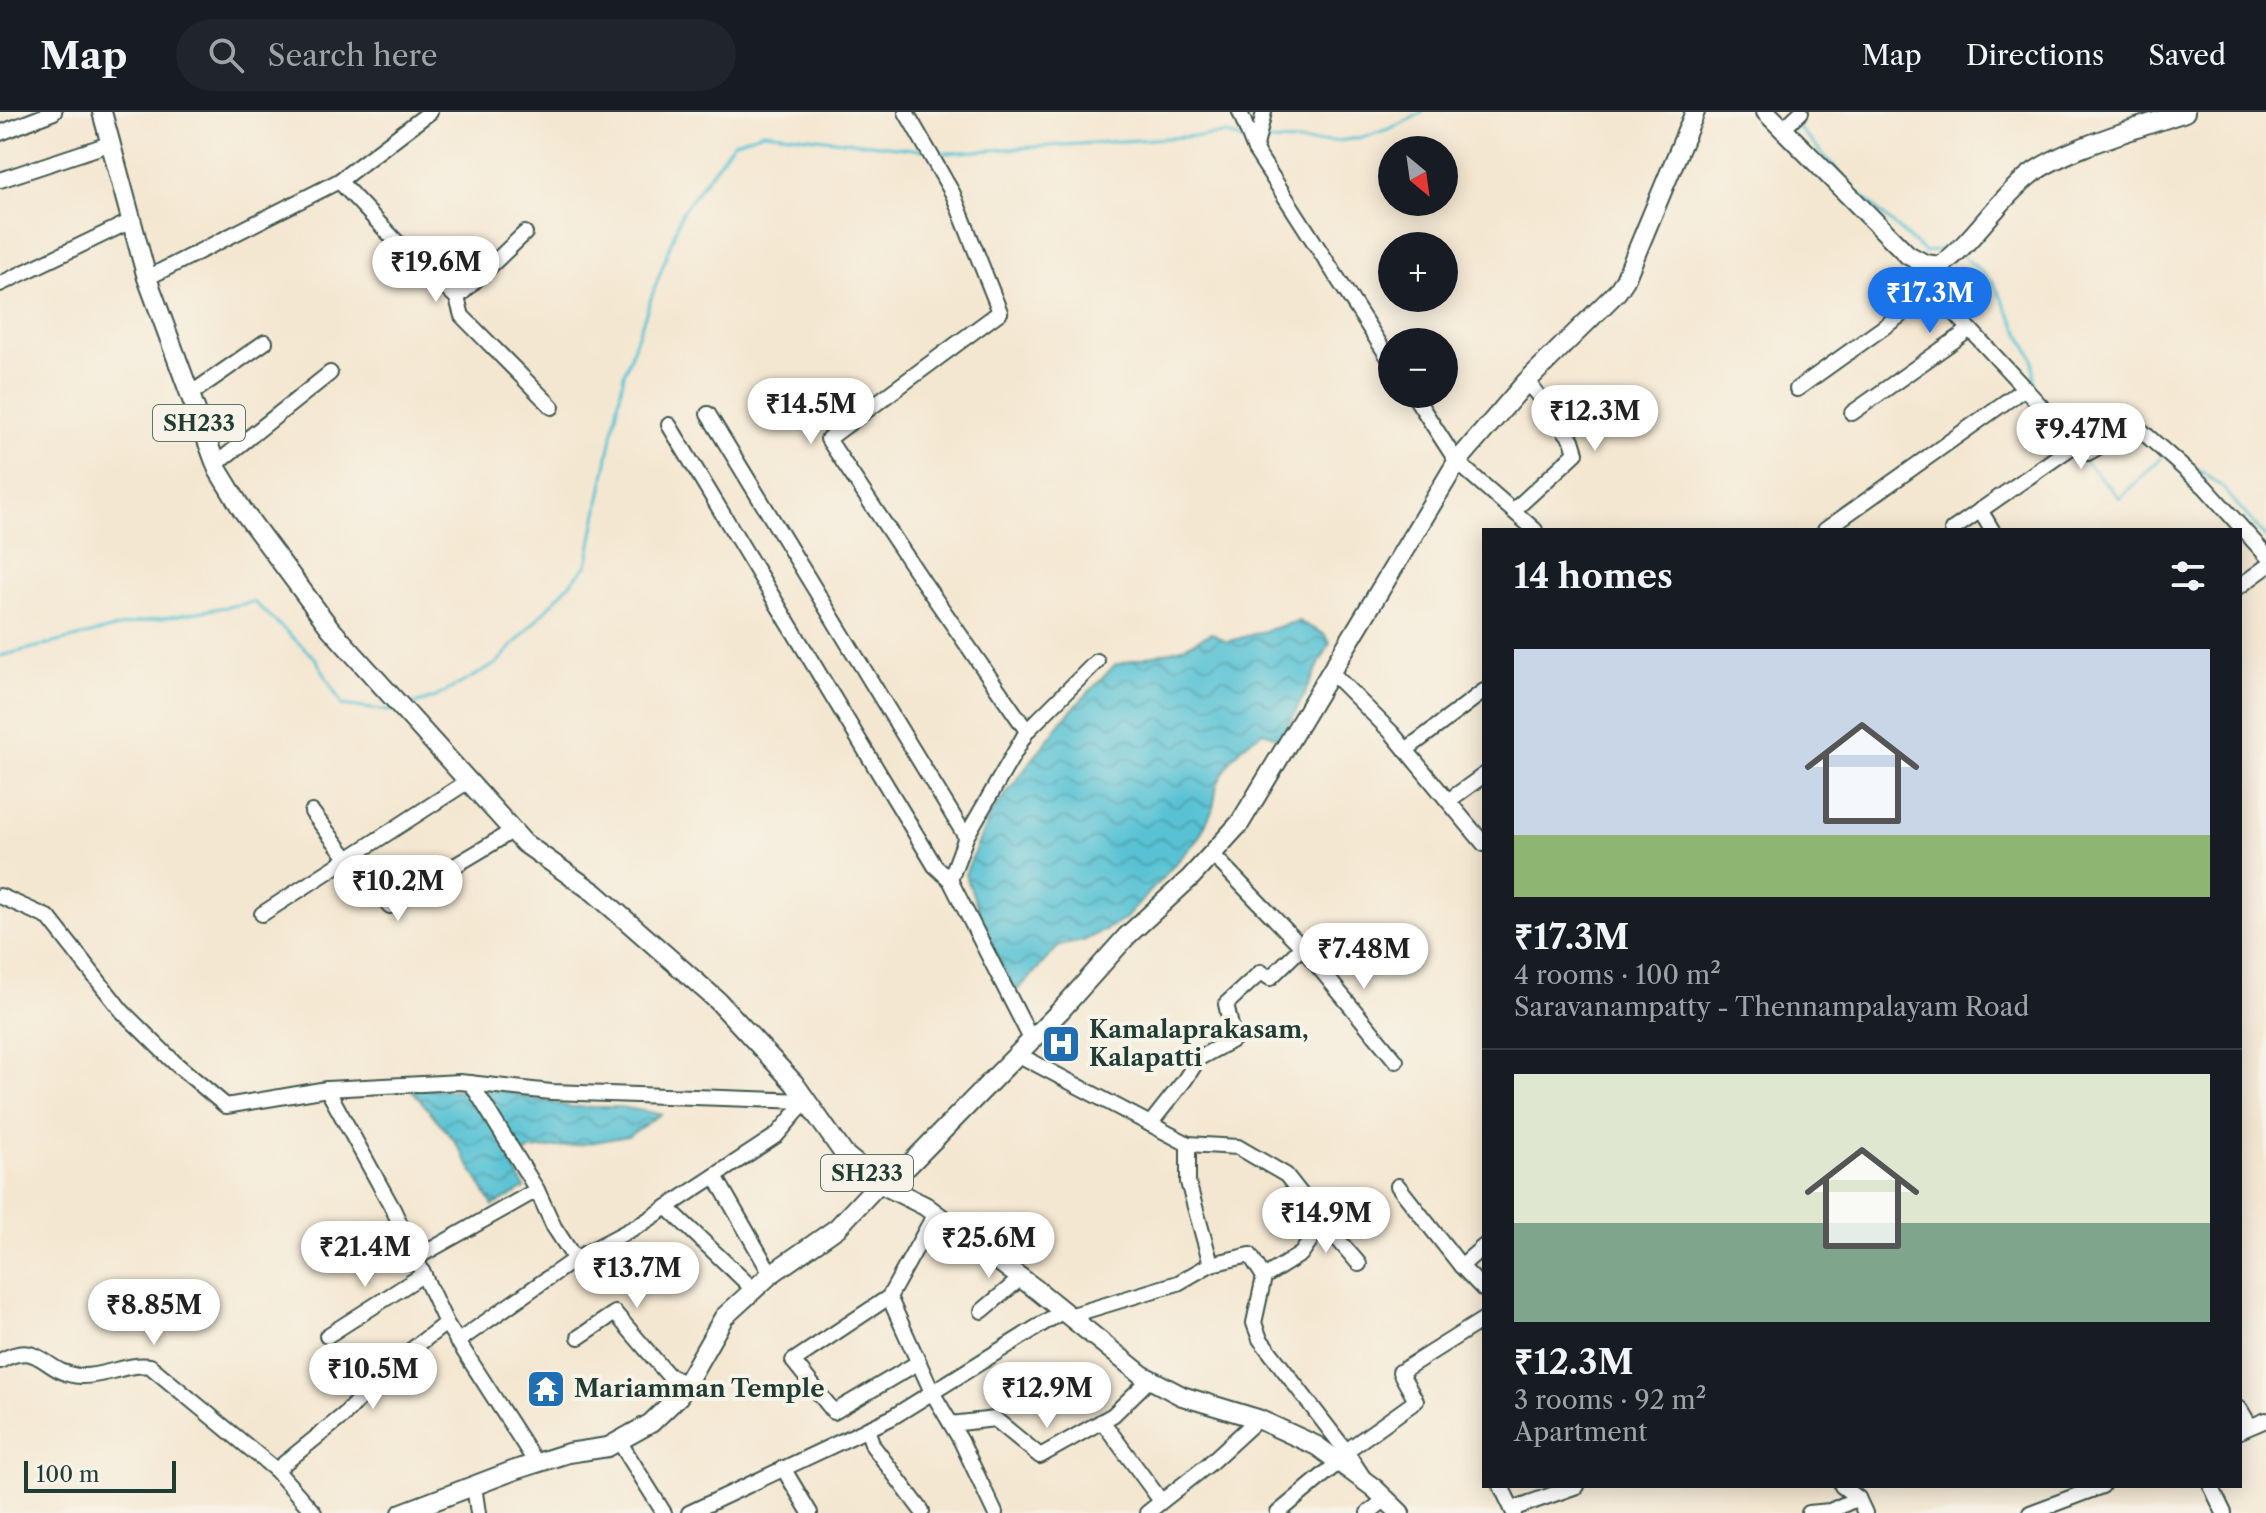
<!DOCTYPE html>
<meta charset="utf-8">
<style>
:root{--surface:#171b24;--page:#20242c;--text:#f1f3f6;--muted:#9ea1a6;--line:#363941;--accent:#1a73e8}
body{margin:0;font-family:"Libre Caslon Text",serif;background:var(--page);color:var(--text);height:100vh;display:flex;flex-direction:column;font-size:30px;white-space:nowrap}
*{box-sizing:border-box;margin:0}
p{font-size:26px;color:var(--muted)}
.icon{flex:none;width:44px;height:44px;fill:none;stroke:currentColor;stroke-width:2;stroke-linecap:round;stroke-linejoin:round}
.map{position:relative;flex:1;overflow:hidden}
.drawer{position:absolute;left:1482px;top:416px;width:760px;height:960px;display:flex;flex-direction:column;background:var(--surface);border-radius:0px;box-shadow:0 4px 20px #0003}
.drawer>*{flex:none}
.needle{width:52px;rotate:151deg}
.controls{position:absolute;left:1378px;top:24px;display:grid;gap:16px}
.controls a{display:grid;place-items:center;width:80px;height:80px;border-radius:50%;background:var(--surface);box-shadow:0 4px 20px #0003;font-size:40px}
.scale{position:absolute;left:24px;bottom:20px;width:152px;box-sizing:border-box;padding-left:8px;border:4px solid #1f3d34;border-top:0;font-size:22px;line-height:28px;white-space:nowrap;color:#1f3d34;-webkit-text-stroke:6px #f7f3e8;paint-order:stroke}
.price{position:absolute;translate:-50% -68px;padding:0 18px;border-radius:28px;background:#fff;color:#222;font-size:26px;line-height:52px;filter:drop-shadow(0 2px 4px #0008)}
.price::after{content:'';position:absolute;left:50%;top:48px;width:24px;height:18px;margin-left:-12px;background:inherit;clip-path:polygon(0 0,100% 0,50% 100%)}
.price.selected{background:var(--accent);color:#fff}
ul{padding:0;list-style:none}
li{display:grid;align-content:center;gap:16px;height:424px;padding:0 32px}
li+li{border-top:2px solid var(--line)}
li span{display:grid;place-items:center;height:248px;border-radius:0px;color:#555}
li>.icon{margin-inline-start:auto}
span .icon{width:144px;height:144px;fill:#fffc;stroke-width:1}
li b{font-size:34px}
h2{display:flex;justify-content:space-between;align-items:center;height:96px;padding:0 32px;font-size:34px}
header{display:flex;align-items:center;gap:48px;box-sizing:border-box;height:112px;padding:0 40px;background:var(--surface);border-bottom:2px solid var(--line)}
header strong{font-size:38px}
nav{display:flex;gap:44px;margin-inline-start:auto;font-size:28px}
.search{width:560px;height:72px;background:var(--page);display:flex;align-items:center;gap:20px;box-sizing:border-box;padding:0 28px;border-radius:44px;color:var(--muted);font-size:30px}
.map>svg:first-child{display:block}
</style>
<header>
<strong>Map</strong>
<div class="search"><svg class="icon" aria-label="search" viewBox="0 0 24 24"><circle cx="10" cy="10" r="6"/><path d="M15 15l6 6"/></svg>Search here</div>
<nav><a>Map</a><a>Directions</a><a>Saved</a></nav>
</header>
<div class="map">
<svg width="2266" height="1401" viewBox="0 0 2266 1401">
<defs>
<pattern id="water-waves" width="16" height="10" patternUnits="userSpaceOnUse" patternTransform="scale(2)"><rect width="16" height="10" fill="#59c2d4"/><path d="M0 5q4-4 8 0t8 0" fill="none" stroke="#499fad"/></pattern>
</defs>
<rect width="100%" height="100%" fill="#f7f3e8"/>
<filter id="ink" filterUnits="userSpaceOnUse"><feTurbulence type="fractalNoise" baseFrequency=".0125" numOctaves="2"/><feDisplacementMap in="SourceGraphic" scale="16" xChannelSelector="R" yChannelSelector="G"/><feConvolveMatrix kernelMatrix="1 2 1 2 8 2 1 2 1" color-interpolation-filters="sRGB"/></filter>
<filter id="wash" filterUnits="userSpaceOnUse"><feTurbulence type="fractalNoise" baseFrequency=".006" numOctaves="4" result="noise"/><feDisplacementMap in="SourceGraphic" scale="32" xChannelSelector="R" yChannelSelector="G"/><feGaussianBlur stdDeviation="1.8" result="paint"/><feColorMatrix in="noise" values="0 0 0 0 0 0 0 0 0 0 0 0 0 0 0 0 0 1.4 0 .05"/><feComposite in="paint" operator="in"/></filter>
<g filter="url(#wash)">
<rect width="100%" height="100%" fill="#f4e7d1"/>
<g fill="url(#water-waves)" stroke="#3c8084" stroke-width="2">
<path d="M1298,509L1324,522L1330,530L1294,603L1280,626L1263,620L1248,630L1232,646L1217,672L1213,697L1198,727L1124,808L1083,829L1059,834L1015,881L993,835L965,762L990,703L1065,605L1115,553L1182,536L1212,521L1227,530Z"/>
<path d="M411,977L502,979L570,995H620L661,1002L628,1024L578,1033L530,1038L512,1052L525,1076L493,1094L455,1029Z"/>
</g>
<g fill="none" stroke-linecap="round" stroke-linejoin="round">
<g stroke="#59c2d4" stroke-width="3">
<path d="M1796,13L1853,75"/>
<path d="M1264,29C1326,31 1367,34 1422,0"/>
<path d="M934,40L947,41L1227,22L1244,28"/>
<path d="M1861,83L1924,140L1951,136"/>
<path d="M1964,145L1993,170L2033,246L2035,281"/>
<path d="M2033,293L2032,297L2055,320"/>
<path d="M2078,342L2120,386L2162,345"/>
<path d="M2180,344L2222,375L2266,426"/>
<path d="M0,544L135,511L254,490L316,547L342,593L388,599L393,598"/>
<path d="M408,594L434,586L496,552L587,453L624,262L682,100L734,30L764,20L922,38"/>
</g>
</g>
</g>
<g filter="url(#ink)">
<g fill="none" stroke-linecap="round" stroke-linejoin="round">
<defs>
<g id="minor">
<path d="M906,0L953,82L1000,200L828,327L924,471L1027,619"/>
<path d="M1240,0L1255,38L1392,251"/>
<path d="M1784,16L1801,0"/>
<path d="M0,21L54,0"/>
<path d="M1255,38L1264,0"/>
<path d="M0,68L109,32"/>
<path d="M339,69L394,127L457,186L462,204L552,295"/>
<path d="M1925,152L1930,174L2076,332L2088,341L2136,314L2205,375L2266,443"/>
<path d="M147,166L339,69L430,0"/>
<path d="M0,172L131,109"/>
<path d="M457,186L525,121"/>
<path d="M1797,277L1905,200L1930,174"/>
<path d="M1413,282L1457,350L1535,418"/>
<path d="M189,283L265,230"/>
<path d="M1852,301L1969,218"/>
<path d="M708,302L966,725"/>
<path d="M669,313L935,754L950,768L1032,929"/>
<path d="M216,352L330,261"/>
<path d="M1514,398L1576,341L1572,328L1527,269"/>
<path d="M1980,398L1992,418"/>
<path d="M1825,418L2025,276"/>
<path d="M1952,418L2076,332"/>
<path d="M2240,474L2266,455"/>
<path d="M1331,560L1392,621L1448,689L1484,663"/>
<path d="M1406,638L1484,579"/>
<path d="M1448,689L1484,732"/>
<path d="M312,700L348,747L390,794C430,766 473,745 513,718"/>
<path d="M950,768L966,725L1027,619L1097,549"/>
<path d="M0,784L49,806L122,899L175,951L226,994L327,977L460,970L551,980L806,989"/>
<path d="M262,802L467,670"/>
<path d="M1302,835L1396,949"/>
<path d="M1019,943L1188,1032L1238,1035L1286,1063L1323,1110L1301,1142L1264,1165L1254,1211L1260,1227L1346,1339L1363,1365"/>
<path d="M471,971L537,1078L554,1115L575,1147"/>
<path d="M327,977L393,1097L446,1211L536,1351"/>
<path d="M1150,1012L1184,969L1199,946L1234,927L1226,892L1261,860L1270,866L1302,835L1212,742"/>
<path d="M1188,1032V1070L1211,1152"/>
<path d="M715,1064L771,1162"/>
<path d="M1398,1074L1461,1154L1484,1178"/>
<path d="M667,1095L754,1178"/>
<path d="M935,1102L889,1185L932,1280L961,1329L995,1401"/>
<path d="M1323,1110L1359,1152"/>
<path d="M416,1146L537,1078"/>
<path d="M1461,1154L1484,1134"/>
<path d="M889,1185L793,1249L834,1300L919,1250"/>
<path d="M982,1199L1021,1166"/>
<path d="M1069,1204L1178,1171L1211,1152L1250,1143L1264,1165"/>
<path d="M327,1224L424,1162"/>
<path d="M579,1225L615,1201L668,1263L686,1272"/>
<path d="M457,1230L575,1147L643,1111L777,1023L806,989"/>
<path d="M0,1249C42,1226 42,1262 81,1264C104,1265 126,1251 150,1254L276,1358L314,1401"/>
<path d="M2240,1297L2250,1314"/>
<path d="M1102,1309L1161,1389"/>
<path d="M951,1312L995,1307L1040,1344L1113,1303L1150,1267"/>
<path d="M867,1317L873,1334L922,1399"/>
<path d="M2240,1319L2266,1308"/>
<path d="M619,1329L664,1401"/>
<path d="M1346,1339L1416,1289L1400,1260L1484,1207"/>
<path d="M783,1356L810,1401"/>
<path d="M276,1358L344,1303L388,1256L446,1211"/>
<path d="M474,1374L478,1401"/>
<path d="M1501,1374L1514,1401"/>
<path d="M1842,1374L1858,1386L1865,1401"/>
<path d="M2211,1374L2224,1401"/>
<path d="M1512,1397L1577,1374"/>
<path d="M689,1401L891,1306L1063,1199"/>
<path d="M1147,1401L1209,1352L1258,1307"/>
<path d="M1278,1401L1339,1350"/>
<path d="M1368,1401L1386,1387"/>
<path d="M1809,1401L1830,1399L1858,1386"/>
<path d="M2030,1401L2102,1374"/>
</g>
<g id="major">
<path d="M102,0L147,166L218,358L243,399L330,516L524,731L595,781L718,889L794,971L844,1042L879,1071L925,1094L1037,1178L1142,1263L1182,1284L1258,1307L1317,1334L1374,1376L1400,1401"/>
<path d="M1766,0L1908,143L1925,152L1940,154C1973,130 1994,93 2026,66C2058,38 2143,15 2185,0"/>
<path d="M402,1401L515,1358L568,1341L608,1335L651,1311L679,1284L724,1205L771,1162L837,1116L879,1071L908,1054L1061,898L1127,824L1191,765L1240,711L1457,350L1527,269L1617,180L1625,168L1695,0"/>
</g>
</defs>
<use href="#minor" stroke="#3f564c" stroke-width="18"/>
<use href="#major" stroke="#3f564c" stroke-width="22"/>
<use href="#minor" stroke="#fff" stroke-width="14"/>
<use href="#major" stroke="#fff" stroke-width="18"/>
</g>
</g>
<defs>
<symbol id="hospital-square" viewBox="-11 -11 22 22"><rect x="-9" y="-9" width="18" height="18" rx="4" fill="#1f6fb2" stroke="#f7f3e8"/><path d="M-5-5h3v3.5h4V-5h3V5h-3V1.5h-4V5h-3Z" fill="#fff"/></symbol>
<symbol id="temple-square" viewBox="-11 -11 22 22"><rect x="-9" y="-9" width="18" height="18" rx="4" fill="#1f6fb2" stroke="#f7f3e8"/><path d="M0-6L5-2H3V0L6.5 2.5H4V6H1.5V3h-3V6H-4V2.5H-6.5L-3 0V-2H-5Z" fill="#fff"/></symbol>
</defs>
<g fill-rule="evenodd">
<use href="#hospital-square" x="1039" y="910" width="44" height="44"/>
<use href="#temple-square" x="524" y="1255" width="44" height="44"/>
</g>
<g text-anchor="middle" stroke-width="8" stroke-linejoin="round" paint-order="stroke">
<g fill="#f7f3e8" stroke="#60746a" stroke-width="2">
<rect x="153" y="293" width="92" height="36" rx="6"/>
<rect x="821" y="1043" width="92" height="36" rx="6"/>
</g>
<g font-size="22" font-weight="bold" fill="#1f3d34">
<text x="199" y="319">SH233</text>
<text x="867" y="1069">SH233</text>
</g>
<g font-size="24" font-weight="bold" fill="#1f3d34" stroke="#f7f3e8" text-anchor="start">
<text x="1089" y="926">Kamalaprakasam,<tspan x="1089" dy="28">Kalapatti</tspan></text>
<text x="574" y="1285">Mariamman Temple</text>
</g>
</g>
</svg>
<div class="controls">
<a><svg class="needle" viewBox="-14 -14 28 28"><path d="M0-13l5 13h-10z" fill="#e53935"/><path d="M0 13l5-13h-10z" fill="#9ea1a6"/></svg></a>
<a>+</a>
<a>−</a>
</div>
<div class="scale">100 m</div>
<b class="price" style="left:436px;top:192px">₹19.6M</b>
<b class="price selected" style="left:1930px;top:223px">₹17.3M</b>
<b class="price" style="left:811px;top:334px">₹14.5M</b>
<b class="price" style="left:1595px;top:341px">₹12.3M</b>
<b class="price" style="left:2081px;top:359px">₹9.47M</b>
<b class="price" style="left:398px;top:811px">₹10.2M</b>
<b class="price" style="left:1364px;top:879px">₹7.48M</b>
<b class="price" style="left:1326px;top:1143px">₹14.9M</b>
<b class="price" style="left:989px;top:1168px">₹25.6M</b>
<b class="price" style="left:365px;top:1177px">₹21.4M</b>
<b class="price" style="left:637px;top:1198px">₹13.7M</b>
<b class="price" style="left:154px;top:1235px">₹8.85M</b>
<b class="price" style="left:373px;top:1299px">₹10.5M</b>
<b class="price" style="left:1047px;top:1318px">₹12.9M</b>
<section class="drawer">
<h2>14 homes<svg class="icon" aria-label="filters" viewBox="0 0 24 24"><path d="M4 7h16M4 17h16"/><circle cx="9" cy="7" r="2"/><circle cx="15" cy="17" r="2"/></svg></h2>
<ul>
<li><span style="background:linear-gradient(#c9d6e8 75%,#8fb573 0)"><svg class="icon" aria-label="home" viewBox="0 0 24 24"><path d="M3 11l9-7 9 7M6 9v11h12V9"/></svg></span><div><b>₹17.3M</b><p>4 rooms · 100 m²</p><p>Saravanampatty - Thennampalayam Road</p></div></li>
<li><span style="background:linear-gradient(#dfe7d0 60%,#7fa58c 0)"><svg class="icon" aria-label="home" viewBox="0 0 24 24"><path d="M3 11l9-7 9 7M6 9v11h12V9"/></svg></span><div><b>₹12.3M</b><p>3 rooms · 92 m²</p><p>Apartment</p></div></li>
</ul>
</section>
</div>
